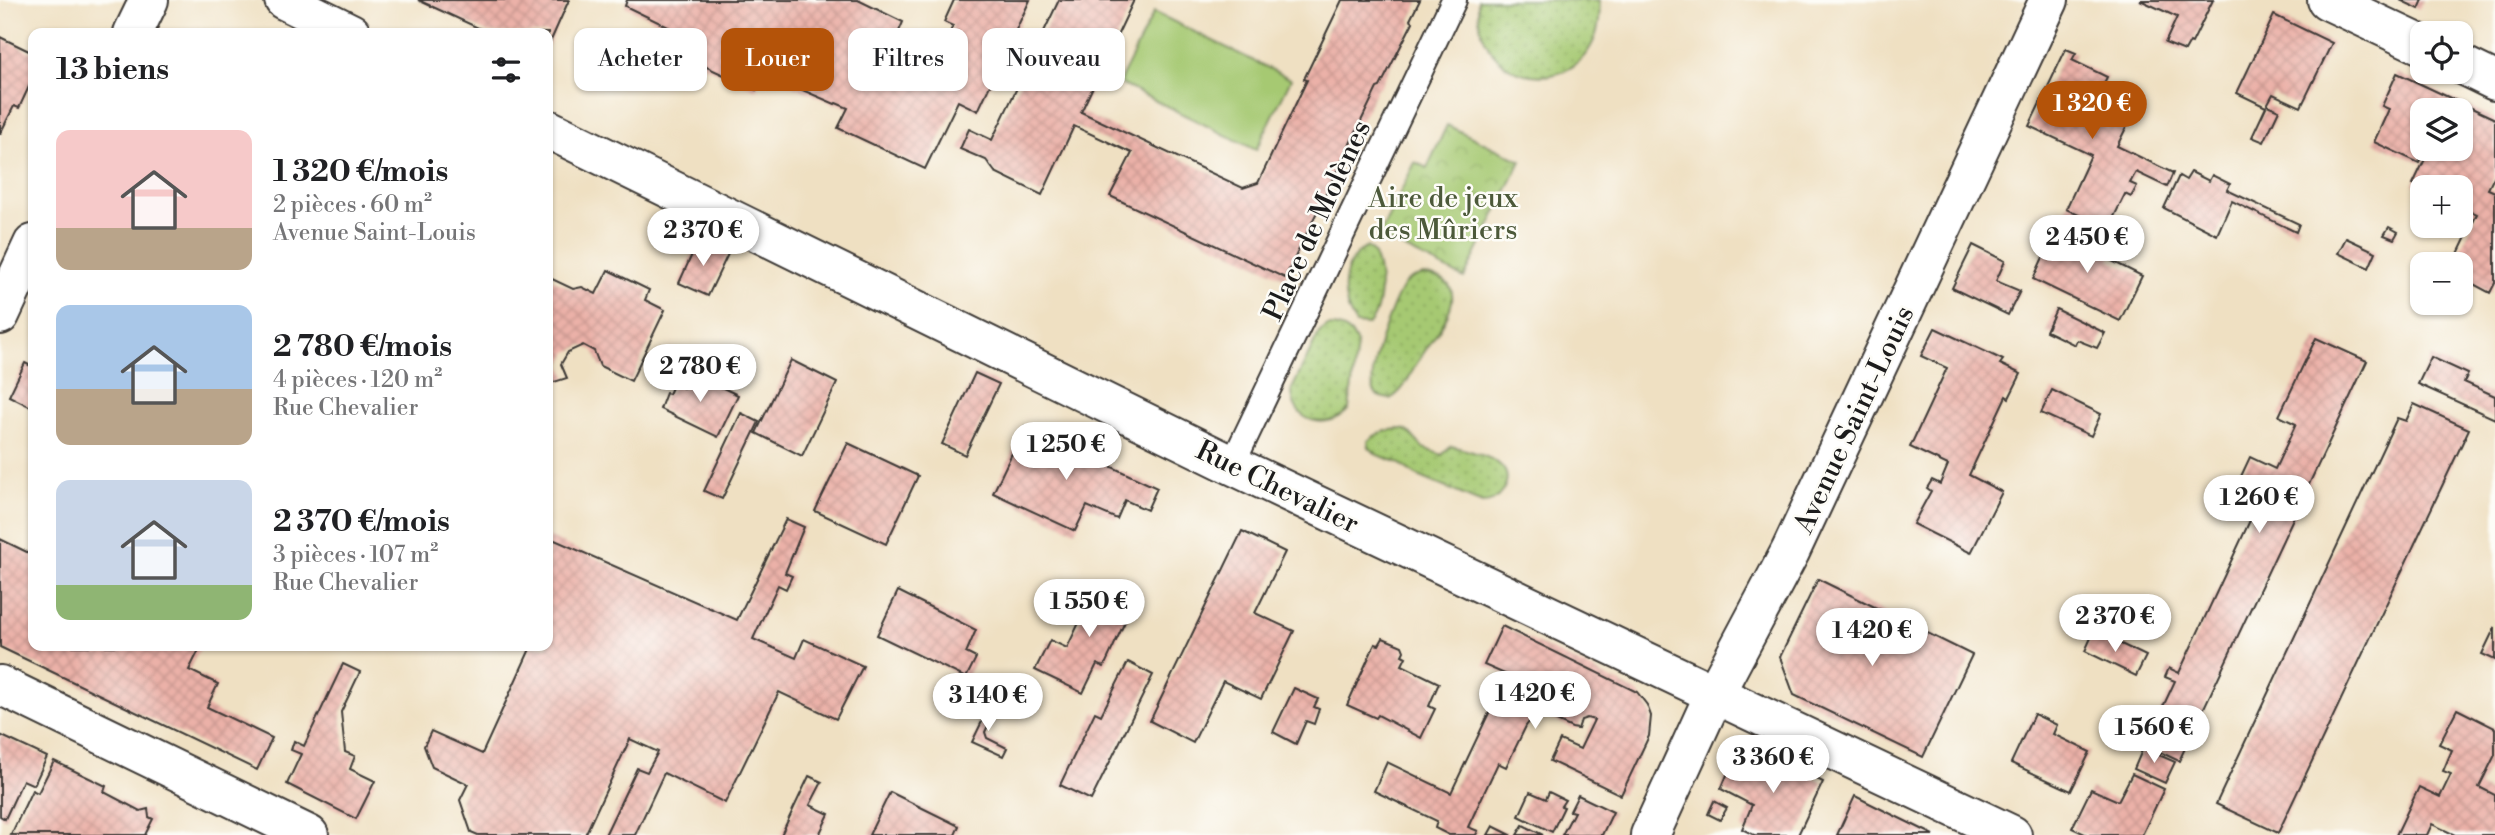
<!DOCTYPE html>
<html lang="fr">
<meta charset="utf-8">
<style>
:root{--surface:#fff;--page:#f2f2f2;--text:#202124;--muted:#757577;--accent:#b45309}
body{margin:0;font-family:"Libre Bodoni",serif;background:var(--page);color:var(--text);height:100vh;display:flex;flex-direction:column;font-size:26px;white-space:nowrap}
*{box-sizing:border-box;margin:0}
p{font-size:23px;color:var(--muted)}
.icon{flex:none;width:38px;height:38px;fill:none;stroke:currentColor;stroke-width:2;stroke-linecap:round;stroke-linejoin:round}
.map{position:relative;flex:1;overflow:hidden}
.panel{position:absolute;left:28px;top:28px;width:525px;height:623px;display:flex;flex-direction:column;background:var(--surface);border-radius:14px;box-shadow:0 2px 5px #0004}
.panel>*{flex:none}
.guide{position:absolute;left:574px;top:28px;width:665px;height:63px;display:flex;gap:14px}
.controls{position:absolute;left:2410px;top:21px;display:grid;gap:14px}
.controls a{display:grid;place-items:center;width:63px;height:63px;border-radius:14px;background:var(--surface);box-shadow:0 2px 5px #0004;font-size:35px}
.price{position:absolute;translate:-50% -60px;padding:0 16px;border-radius:24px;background:#fff;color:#222;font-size:23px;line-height:46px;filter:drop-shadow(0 2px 4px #0008)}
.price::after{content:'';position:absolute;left:50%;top:42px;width:21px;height:16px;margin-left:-10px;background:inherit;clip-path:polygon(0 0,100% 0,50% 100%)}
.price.selected{background:var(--accent);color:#fff}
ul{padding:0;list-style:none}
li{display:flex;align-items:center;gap:21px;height:175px;padding:0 28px}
li span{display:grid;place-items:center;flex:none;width:196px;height:140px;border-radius:14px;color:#555}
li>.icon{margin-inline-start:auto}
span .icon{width:84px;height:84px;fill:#fffc;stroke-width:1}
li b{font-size:30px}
h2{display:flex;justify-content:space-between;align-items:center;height:84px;padding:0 28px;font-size:30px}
.tag{padding:0 24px;border-radius:14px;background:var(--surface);box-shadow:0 2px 5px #0004;font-size:24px;line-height:63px}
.tag.selected{background:var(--accent);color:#fff}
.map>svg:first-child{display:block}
</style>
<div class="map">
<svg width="2495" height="835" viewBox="0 0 2495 835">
<defs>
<pattern id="grass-dots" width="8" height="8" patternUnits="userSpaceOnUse" patternTransform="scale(1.75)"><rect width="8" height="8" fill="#a6c972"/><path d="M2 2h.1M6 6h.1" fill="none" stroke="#8eac62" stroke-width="1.8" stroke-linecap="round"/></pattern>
<pattern id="park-crowns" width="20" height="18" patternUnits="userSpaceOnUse" patternTransform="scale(1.75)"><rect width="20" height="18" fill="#a6c972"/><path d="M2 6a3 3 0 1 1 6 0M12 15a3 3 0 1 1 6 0" fill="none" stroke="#8eac62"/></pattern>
<pattern id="building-cross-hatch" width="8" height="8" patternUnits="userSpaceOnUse" patternTransform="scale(1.75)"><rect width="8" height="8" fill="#ebb1a8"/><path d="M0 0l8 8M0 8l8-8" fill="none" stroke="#c99890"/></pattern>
</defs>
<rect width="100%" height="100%" fill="#fdfcf7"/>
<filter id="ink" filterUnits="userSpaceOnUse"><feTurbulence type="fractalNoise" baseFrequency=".0143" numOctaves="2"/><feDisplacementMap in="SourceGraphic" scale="14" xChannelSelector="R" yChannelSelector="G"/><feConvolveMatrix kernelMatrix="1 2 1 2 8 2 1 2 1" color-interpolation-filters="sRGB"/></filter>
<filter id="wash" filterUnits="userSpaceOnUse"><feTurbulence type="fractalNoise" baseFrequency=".00686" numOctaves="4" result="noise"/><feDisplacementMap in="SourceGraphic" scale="28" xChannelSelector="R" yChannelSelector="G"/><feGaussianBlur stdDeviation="1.57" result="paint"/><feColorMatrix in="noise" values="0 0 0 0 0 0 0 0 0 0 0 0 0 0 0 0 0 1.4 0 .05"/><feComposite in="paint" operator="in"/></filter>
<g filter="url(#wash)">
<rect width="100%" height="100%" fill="#efe0c2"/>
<g fill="url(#grass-dots)" stroke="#617247" stroke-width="2">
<path d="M1478,0H1599C1609,100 1474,102 1478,0Z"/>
<path d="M1367,247C1384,257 1384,312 1368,325L1356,324C1339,301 1340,261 1367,247Z"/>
<path d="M1424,275C1484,281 1432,338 1419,360C1409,375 1406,390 1390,399C1385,398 1378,398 1375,393C1364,377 1393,300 1404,285C1409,278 1416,277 1424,275Z"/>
<path d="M1328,326C1342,326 1353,331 1357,345L1349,409C1328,432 1291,423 1292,389L1319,333Z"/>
<path d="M1403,429L1408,431L1423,448L1442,455L1451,446C1472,452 1524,461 1501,493C1496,500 1491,503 1482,503L1416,475L1397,462L1377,455L1369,447L1368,441C1377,432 1390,429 1403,429Z"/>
</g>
<path fill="url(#park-crowns)" stroke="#617247" stroke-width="2" d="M1447,125L1521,161L1464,278L1379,236L1415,162L1427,168Z"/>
<path fill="#a6c972" stroke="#617247" stroke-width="2" d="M1154,12L1291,79L1256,150L1119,83Z"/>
<g id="blocks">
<g fill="url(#building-cross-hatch)" fill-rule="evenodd">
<path d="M418,0H569L548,47V33H489Z"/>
<path d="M627,0H858L903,22L897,36L913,45L917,37L942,48L953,26L944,22L954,0H1030L978,111L958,101L925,169L838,128L848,108L836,103L835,104L763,73L756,90L685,57L693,39L625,6Z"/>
<path d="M1059,0H1134L1081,112L1243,188L1258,183L1307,80L1304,79L1342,0H1420L1410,20L1413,22L1380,87L1377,88L1285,278L1110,196L1132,153L1074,126L1042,195L995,172L986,160L960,149L969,129L992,140Z"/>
<path d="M2140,0H2213L2192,43L2190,42L2185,51L2165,43L2177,17Z"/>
<path d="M2400,0H2423L2419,9Z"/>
<path d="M2274,15L2332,43L2301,107L2273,94L2267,105L2279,110L2264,142L2252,137L2266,107L2237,93Z"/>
<path d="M0,37L33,53V78L19,108L14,106L0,134Z"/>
<path d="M2066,49L2076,53L2072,60L2107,77L2093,106L2129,122L2117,146L2173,173L2167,187L2136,172L2130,183L2137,186L2131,197L2125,194L2108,229L2066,209L2091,155L2029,126Z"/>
<path d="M2397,73L2495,119V175L2488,189L2495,192V283L2490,293L2464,279L2469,267L2455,260L2477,214L2460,206V187L2422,188L2413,184L2426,157L2423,155L2419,163L2374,142L2389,109L2382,106ZM2422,110H2460V149H2422Z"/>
<path d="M2191,172L2209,181L2212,175L2230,184L2227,190L2299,224L2296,232L2232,201L2217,235L2164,208L2179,176L2186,180Z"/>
<path d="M2389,227L2398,232L2394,239L2384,235Z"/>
<path d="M2056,229L2112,255L2110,260L2142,276L2120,321L2033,279Z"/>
<path d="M2346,238L2376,252L2369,268L2338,253Z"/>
<path d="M699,239L728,254L708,296L679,283Z"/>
<path d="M1973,245L2005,261L1996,281L2020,291L2008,315L1952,288Z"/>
<path d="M608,270L649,290L645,300L665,310L631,381L600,366L594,351L583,345L568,352L561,364L567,378L548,384V277L573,289L582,287L596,294Z"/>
<path d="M2056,309L2105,333L2097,348L2077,340L2075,345L2046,331Z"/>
<path d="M1935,328L2003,360L2000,364L2021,374L2009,398L2006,396L1969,475L2002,492L1971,553L1913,524L1931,491L1927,488L1932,480L1940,484L1948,465L1910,447L1947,368L1921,356Z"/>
<path d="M2316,338L2367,361L2179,761L2145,745L2175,681L2165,677L2169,668L2179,673L2253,514L2229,502L2250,457L2275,469L2296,424L2279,416Z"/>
<path d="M2431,357L2468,374L2464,382L2495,396V419L2418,384Z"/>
<path d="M791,360L837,383L802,456L756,433Z"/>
<path d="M25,363L33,367V408L9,396Z"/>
<path d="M691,373L738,395L718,437L660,409L666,393L669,394L674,383L683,388Z"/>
<path d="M975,373L999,384L965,455L942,444Z"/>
<path d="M2052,390L2101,414L2091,436L2041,413Z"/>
<path d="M2414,404L2469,429L2278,833L2216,804L2397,418L2406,421Z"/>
<path d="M741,413L759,422L722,499L704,491Z"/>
<path d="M1025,426L1157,488L1147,510L1125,500L1117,519L1087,506L1075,531L993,493Z"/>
<path d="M848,443L918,476L886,544L815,511Z"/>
<path d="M786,519L804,527L785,573L792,576L786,589L778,585L753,639L796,658L804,639L863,666L836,719L779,692L725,803L664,773L635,835H605L637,768L647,772L658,752L630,739L585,835H478L471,832L460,800L468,784L432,767L424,746L431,731L482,754L530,649L523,646H548V537L737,620Z"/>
<path d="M1242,531L1285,552L1255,613L1294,631L1261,699L1223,681L1193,743L1150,721Z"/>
<path d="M0,539L33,555V646H201L189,670L218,684L207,707L272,738L257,770L0,647Z"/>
<path d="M1818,579L1972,655L1923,757L1794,695L1780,657Z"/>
<path d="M1099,581L1136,598L1104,667L1097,664L1083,693L1035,670L1050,640L1067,648Z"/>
<path d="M898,591L976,630L966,653L976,658L966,678L877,635Z"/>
<path d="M1502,626L1637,692L1647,705L1651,716L1649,736L1621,795L1550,761L1560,740L1580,749L1594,720L1587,718L1581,720L1578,729L1572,728L1537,712L1526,726L1506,767L1498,763L1468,827L1478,831L1476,835H1449L1435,828L1437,821L1374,791L1387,762L1451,793L1507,675L1484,665Z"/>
<path d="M2495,627V660L2482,654Z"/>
<path d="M2094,631L2146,656L2136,676L2085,651Z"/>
<path d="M1383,638L1402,646L1404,651L1402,655L1406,657L1402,665L1439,683L1429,706L1435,709L1421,738L1378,715L1376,718L1347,705L1375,644L1379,645Z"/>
<path d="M1128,662L1153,675L1091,800L1060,785L1095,712L1101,715Z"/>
<path d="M343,664L360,672L341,712L345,752L355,756L350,769L375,781L356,819L287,784L301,754L291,750L294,741L304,746Z"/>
<path d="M1294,688L1318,699L1314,707L1319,709L1314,724L1306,721L1296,744L1273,732Z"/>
<path d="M992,701L999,703L985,732L987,738L1007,748L1003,756L972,742Z"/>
<path d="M2457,709L2495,728V755L2479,787L2495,795V835H2455L2432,824L2427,835H2396L2419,787L2440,797L2451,774L2443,771L2452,750L2439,744Z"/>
<path d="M2034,714L2057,725L2053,734L2090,752L2071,791L2011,763Z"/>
<path d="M0,735L47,757L34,785L23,780L5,819L0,816Z"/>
<path d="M2143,748L2175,762L2165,783L2134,769Z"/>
<path d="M1768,755L1823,782L1798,835H1754L1742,829L1752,805L1721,789L1730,768Z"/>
<path d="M54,761L106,786L104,792L140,811L148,809L149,817L153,819L145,835H11L32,790L38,793Z"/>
<path d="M2132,774L2164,789L2142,835H2087L2072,828L2091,789L2118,801Z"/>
<path d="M809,776L822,782L810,805L829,814L819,835H781Z"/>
<path d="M890,792L959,826L955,835H869Z"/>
<path d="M1530,792L1546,799L1549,792L1565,800L1561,806L1564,807L1552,832L1519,816Z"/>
<path d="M1578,795L1613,812L1602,835H1562L1574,812L1570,811Z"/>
<path d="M1855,796L1885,811L1934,835H1837Z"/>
<path d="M1714,801L1727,808L1720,820L1708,814Z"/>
<path d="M1523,825L1543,835H1517Z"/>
<path d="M1493,826L1511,835H1488Z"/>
</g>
</g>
</g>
<g filter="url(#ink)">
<use href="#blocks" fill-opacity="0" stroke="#3c3935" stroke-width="2"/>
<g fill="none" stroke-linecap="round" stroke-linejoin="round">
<defs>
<path id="lane" d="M1232,465L1454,0"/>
<g id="street">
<path d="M284,0L351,33"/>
<path d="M2327,0L2422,45"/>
<path d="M2460,64L2495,81"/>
<path d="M548,129L1232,465L2012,835"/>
<path d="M0,685L309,835"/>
<path d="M1650,835L1714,695L1790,552L2049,0"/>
</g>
<g id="secondary">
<path d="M133,33L149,0"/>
<path d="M0,315L33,244"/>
</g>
</defs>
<use href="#lane" stroke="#3c3935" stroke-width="28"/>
<use href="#street" stroke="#3c3935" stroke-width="42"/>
<use href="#secondary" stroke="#3c3935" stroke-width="42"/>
<use href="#lane" stroke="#fff" stroke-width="24"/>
<use href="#street" stroke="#fff" stroke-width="38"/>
<use href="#secondary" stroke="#fff" stroke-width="38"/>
</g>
</g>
<g text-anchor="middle" stroke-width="5" stroke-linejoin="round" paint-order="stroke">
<g font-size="28" fill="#4c593a" stroke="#fdfcf7">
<text x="1443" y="207">Aire de jeux<tspan x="1443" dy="32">des Mûriers</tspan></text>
</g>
<g font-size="28" fill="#1c1c1c" stroke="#fdfcf7">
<text transform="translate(1316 220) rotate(-65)" y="10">Place de Molènes</text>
<text transform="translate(1853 419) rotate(-65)" y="10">Avenue Saint-Louis</text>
<text transform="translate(1278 486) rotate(26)" y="10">Rue Chevalier</text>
</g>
</g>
</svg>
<div class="controls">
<a><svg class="icon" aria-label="locate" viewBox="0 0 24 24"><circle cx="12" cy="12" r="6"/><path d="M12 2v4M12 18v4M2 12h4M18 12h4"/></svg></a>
<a><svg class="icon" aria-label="layers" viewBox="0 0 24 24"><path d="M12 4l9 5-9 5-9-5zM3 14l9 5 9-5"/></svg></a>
<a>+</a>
<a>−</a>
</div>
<b class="price selected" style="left:2092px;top:141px">1 320 €</b>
<b class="price" style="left:703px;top:268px">2 370 €</b>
<b class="price" style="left:2087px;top:275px">2 450 €</b>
<b class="price" style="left:700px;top:404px">2 780 €</b>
<b class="price" style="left:1066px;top:482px">1 250 €</b>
<b class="price" style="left:2259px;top:535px">1 260 €</b>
<b class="price" style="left:1089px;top:639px">1 550 €</b>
<b class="price" style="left:2115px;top:654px">2 370 €</b>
<b class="price" style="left:1872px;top:668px">1 420 €</b>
<b class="price" style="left:1535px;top:731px">1 420 €</b>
<b class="price" style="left:988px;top:733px">3 140 €</b>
<b class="price" style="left:2154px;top:765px">1 560 €</b>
<b class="price" style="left:1773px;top:795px">3 360 €</b>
<div class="guide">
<a class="tag">Acheter</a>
<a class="tag selected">Louer</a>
<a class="tag">Filtres</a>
<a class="tag">Nouveau</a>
</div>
<section class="panel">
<h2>13 biens<svg class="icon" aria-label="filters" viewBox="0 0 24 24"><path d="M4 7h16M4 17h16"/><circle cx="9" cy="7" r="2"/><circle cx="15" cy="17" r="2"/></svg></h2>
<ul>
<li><span style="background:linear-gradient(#f6c9c9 70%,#b9a48a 0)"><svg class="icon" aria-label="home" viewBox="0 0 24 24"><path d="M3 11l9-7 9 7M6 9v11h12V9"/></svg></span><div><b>1 320 €/mois</b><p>2 pièces · 60 m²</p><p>Avenue Saint-Louis</p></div></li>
<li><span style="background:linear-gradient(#a9c7e8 60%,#b9a48a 0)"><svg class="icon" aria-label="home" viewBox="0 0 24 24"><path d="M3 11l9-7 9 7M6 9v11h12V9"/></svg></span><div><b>2 780 €/mois</b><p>4 pièces · 120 m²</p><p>Rue Chevalier</p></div></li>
<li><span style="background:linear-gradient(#c9d6e8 75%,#8fb573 0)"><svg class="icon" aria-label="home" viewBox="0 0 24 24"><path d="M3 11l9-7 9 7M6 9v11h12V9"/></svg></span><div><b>2 370 €/mois</b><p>3 pièces · 107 m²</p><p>Rue Chevalier</p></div></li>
</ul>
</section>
</div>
